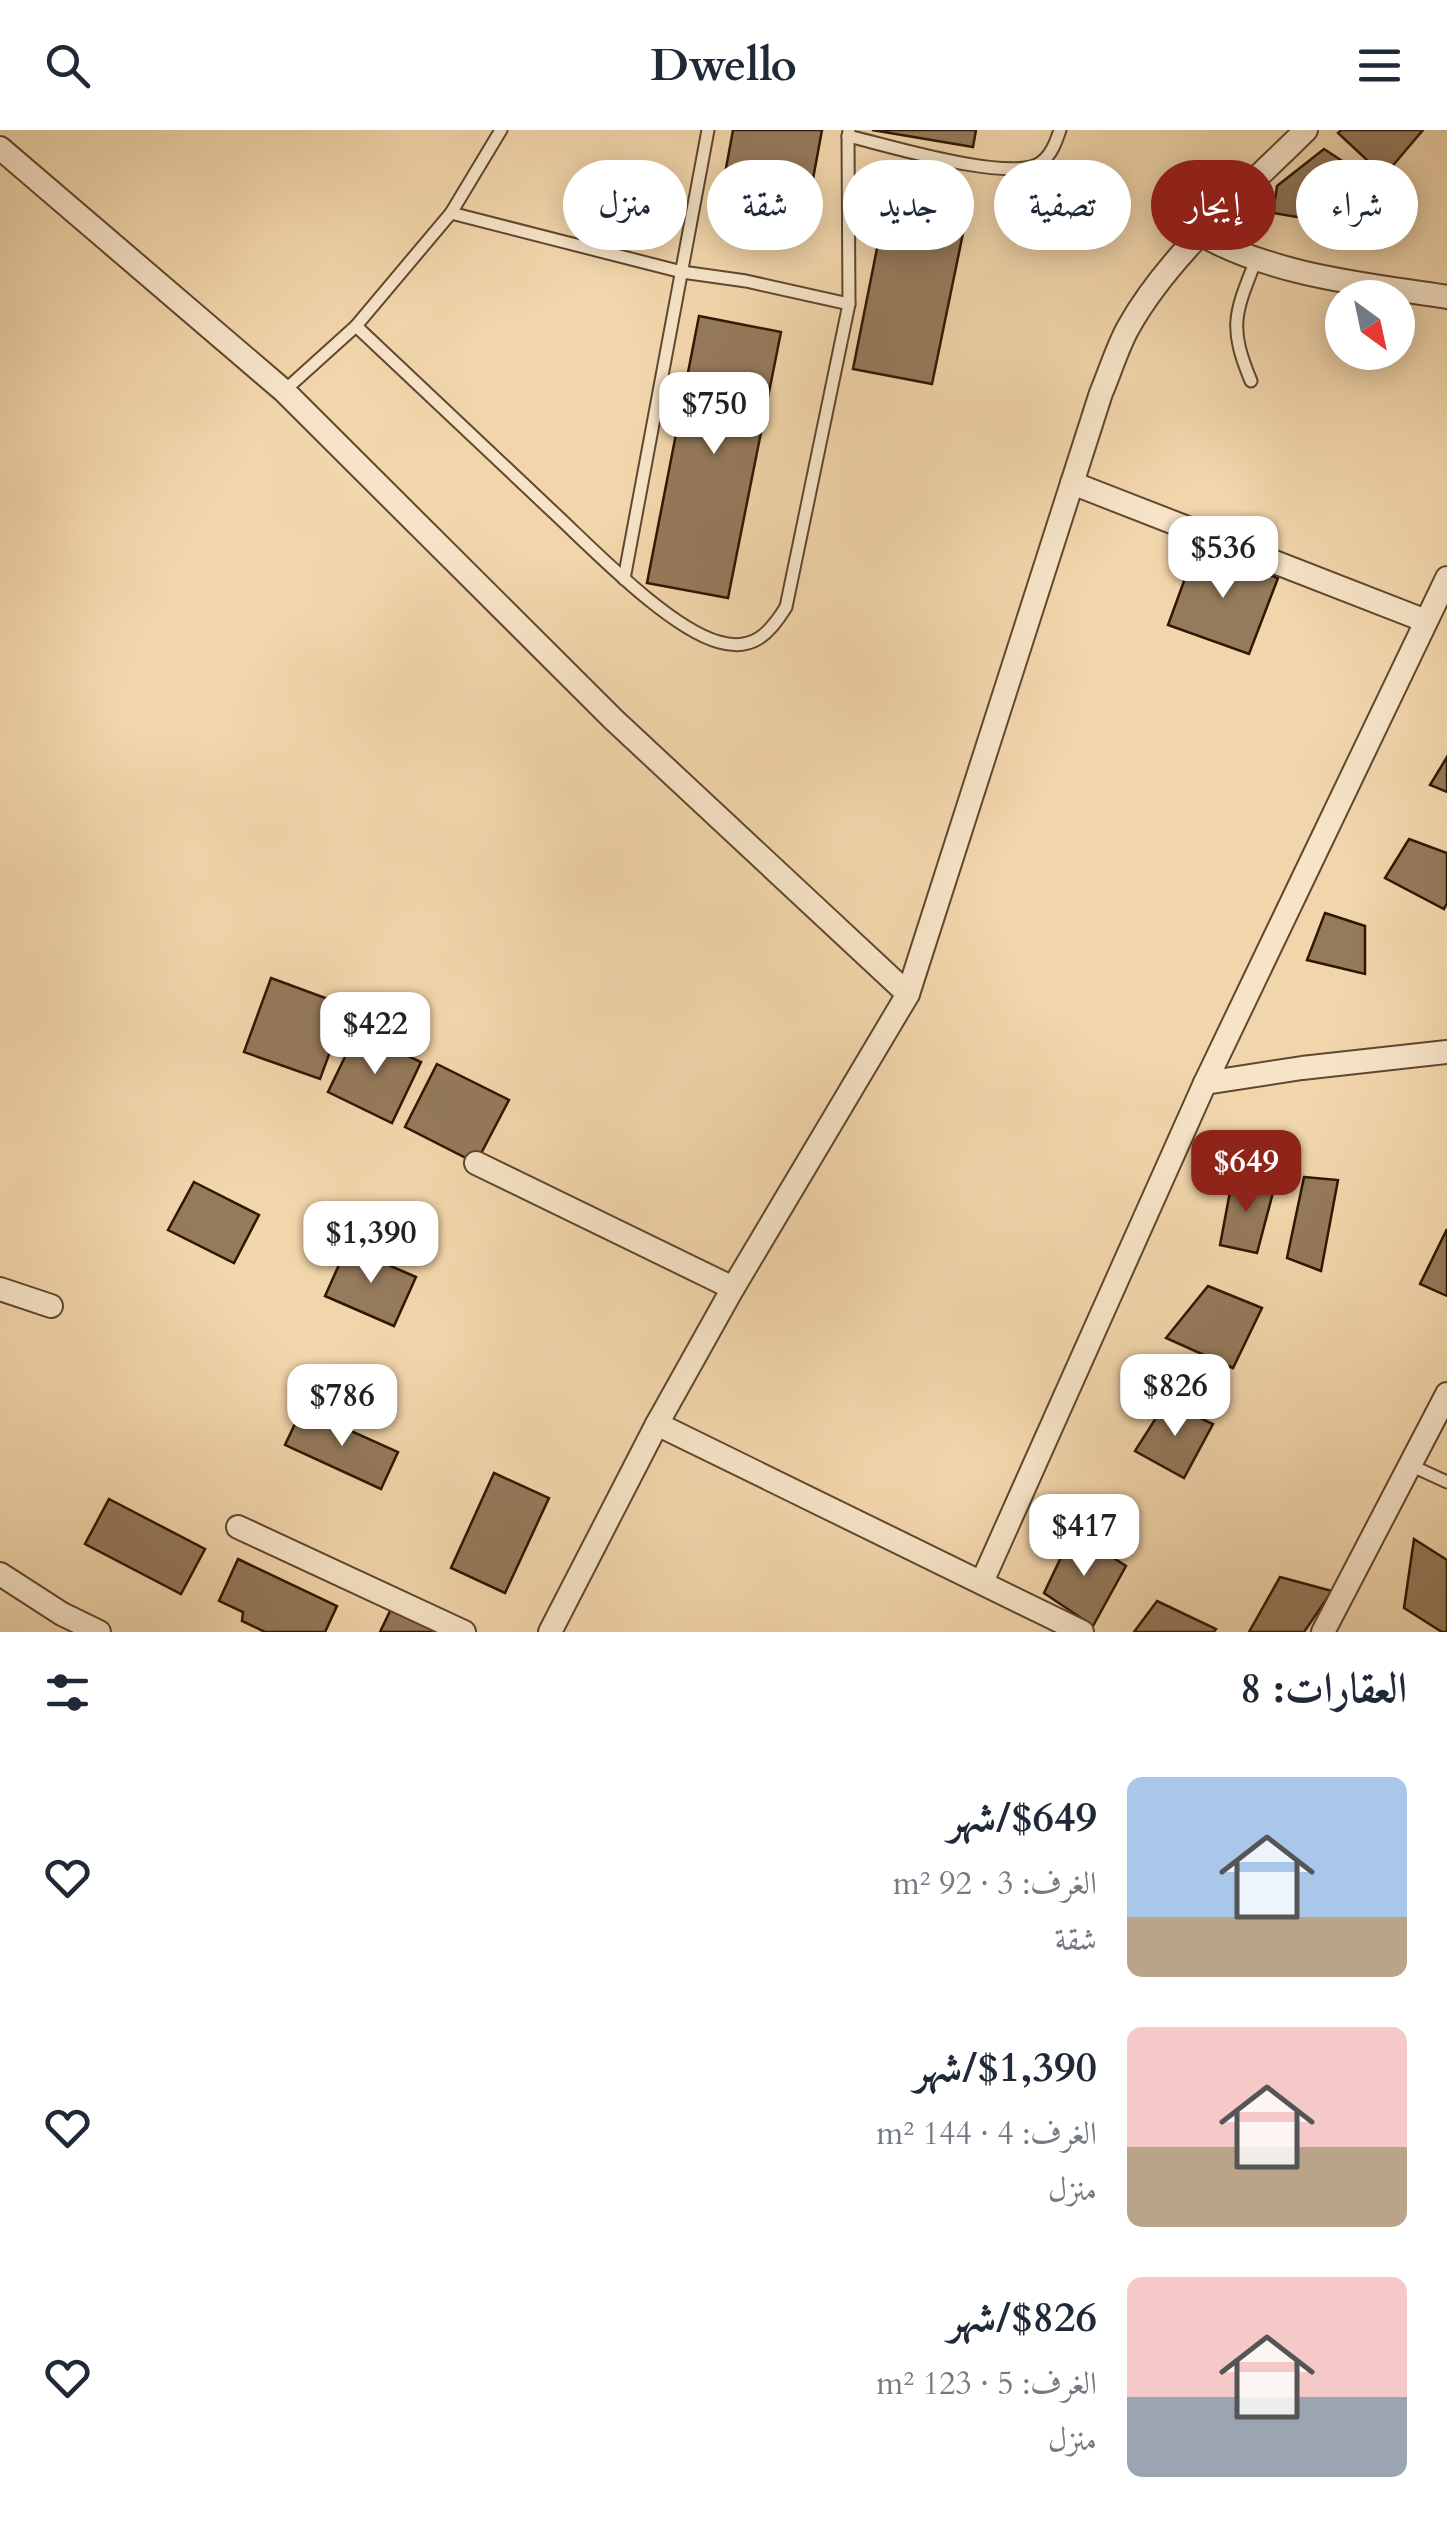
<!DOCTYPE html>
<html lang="ar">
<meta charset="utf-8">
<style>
:root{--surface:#fff;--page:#f2f2f3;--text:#1f2937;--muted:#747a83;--accent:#8f2418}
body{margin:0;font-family:Cardo,Amiri,serif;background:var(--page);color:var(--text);direction:rtl;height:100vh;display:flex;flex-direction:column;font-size:38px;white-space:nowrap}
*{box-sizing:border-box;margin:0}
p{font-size:32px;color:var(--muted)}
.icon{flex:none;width:55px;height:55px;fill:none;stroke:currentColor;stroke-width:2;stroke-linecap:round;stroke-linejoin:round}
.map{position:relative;height:1502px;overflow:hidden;direction:ltr}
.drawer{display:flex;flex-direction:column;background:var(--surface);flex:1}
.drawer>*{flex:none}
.banner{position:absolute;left:30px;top:30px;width:1388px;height:90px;direction:rtl;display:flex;gap:20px}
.needle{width:65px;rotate:147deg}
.fabs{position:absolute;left:1325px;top:150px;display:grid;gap:20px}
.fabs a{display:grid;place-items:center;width:90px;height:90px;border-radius:50%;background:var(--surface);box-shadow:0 5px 25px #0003;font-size:50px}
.price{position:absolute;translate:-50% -85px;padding:0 22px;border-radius:20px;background:#fff;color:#222;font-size:32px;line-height:65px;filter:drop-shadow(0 2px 5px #0008)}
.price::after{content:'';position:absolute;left:50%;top:60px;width:30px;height:22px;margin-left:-15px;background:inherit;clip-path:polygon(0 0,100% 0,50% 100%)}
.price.current{background:var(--accent);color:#fff}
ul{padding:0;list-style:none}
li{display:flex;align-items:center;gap:30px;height:250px;padding:0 40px}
li span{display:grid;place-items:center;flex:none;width:280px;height:200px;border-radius:15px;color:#555}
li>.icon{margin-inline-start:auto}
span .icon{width:120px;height:120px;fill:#fffc;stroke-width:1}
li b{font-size:42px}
h2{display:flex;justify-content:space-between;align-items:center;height:120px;padding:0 40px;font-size:42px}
.tag{padding:0 35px;border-radius:45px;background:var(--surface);box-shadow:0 5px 25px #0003;font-size:35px;line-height:90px}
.tag.current{background:var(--accent);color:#fff}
header{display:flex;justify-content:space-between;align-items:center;height:130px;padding:0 40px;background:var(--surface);font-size:45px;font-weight:700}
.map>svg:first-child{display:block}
</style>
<header><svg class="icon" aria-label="menu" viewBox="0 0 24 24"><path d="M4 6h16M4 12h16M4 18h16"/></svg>Dwello<svg class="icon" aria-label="search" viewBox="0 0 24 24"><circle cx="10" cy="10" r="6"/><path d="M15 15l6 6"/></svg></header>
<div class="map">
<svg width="1447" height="1502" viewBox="0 0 1447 1502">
<rect width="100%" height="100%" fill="#f2d6ab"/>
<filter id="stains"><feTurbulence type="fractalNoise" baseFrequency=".002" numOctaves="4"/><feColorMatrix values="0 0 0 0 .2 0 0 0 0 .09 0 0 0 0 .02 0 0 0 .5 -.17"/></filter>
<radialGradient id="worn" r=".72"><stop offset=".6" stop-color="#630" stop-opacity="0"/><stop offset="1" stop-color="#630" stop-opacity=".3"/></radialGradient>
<g fill="#957a5b" stroke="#301704" stroke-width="2.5">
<path d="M733,0H822L808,76L722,60Z"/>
<path d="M872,0H976L973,17Z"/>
<path d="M1341,0H1423L1384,46L1338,3Z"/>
<path d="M1324,19L1385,59L1370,99L1273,83L1277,56Z"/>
<path d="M889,58L969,74L932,254L853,239Z"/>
<path d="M699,186L781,202L728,468L647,453Z"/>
<path d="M1196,418L1278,448L1249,524L1168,495Z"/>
<path d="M1447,627V662L1430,655Z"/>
<path d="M1409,709L1447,723V773L1444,779L1385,748Z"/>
<path d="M1325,783L1365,796V844L1307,830Z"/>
<path d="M271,848L347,876L320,949L244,922Z"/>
<path d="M357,902L421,932L392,993L328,962Z"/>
<path d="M437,934L509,970L476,1033L405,997Z"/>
<path d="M1304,1047L1338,1050L1321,1141L1287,1128Z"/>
<path d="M1232,1051L1275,1055L1257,1123L1220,1115Z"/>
<path d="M194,1052L259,1085L234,1133L168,1100Z"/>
<path d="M1447,1099V1166L1420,1154Z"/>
<path d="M347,1117L416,1147L394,1196L325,1166Z"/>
<path d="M1208,1156L1262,1178L1233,1238L1166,1208Z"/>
<path d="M1166,1272L1213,1294L1184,1348L1135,1321Z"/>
<path d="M302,1279L398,1322L381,1359L285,1315Z"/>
<path d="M494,1343L549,1368L505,1463L451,1438Z"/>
<path d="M109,1369L205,1419L181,1464L85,1414Z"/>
<path d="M1073,1402L1126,1436L1093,1496L1044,1463Z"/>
<path d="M1414,1409L1447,1430V1502H1442L1404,1478Z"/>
<path d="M238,1429L337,1476L325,1502H265L242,1491L243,1482L219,1471Z"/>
<path d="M1280,1447L1332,1461L1304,1502H1249Z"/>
<path d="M1157,1471L1216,1499L1214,1502H1134Z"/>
<path d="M392,1477L443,1502H380Z"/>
</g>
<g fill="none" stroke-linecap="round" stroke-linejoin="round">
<defs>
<g id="lane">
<path d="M849,1L848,6C887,15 1009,53 1040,33C1051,26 1056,12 1060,0"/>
<path d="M451,83L682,142L746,151L849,174"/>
<path d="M356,196C421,258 486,319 551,380C591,417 668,498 719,512C753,522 770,503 786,477L849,174L848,6"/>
<path d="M1251,251C1228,196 1235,183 1256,130"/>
<path d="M284,261L356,196L451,83L501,0"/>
<path d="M624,449L708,0"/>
<path d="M1410,1335L1447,1352"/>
</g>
<g id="street">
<path d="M0,18L284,261L613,589L908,864"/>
<path d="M1202,105C1276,146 1364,154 1447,167"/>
<path d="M1072,353L1426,491"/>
<path d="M1205,953L1302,938L1447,922"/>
<path d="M476,1033L733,1158"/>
<path d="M0,1159L51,1176"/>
<path d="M657,1294L1082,1502"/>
<path d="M238,1397L464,1502"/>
<path d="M0,1444L62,1484L99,1502"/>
<path d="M982,1452L1205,953L1447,448"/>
<path d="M550,1502L657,1294L733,1158L908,864L1101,263C1110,242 1117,218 1128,198C1169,124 1247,59 1306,0"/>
<path d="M1323,1502L1447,1264"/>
</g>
</defs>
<use href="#lane" stroke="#60472e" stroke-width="15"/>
<use href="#street" stroke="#60472e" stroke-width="26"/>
<use href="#lane" stroke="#f7e4c8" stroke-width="11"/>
<use href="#street" stroke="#f7e4c8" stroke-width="22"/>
</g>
<rect width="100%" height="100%" filter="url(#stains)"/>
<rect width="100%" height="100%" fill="url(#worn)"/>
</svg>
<div class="fabs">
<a><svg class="needle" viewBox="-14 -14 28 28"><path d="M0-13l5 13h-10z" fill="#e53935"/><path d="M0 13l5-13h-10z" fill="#747a83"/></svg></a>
</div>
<b class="price" style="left:714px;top:327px">$750</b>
<b class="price" style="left:1223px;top:471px">$536</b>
<b class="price" style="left:375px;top:947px">$422</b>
<b class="price current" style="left:1246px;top:1085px">$649</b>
<b class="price" style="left:371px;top:1156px">$1,390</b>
<b class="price" style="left:1175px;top:1309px">$826</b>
<b class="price" style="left:342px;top:1319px">$786</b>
<b class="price" style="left:1084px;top:1449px">$417</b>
<div class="banner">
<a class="tag">شراء</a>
<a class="tag current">إيجار</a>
<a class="tag">تصفية</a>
<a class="tag">جديد</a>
<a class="tag">شقة</a>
<a class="tag">منزل</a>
</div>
</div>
<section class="drawer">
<h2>العقارات: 8<svg class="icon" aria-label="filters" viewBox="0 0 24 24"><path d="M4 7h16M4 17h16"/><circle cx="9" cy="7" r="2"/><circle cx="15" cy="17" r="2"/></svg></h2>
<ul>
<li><span style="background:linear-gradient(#a9c7e8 70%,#b9a48a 0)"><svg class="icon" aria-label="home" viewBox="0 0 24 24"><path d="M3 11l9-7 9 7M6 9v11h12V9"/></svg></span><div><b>$649/شهر</b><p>الغرف: 3 · 92 m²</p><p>شقة</p></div><svg class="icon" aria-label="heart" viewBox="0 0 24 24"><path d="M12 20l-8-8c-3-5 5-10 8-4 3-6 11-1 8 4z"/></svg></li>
<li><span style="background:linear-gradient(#f6c9c9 60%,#b9a48a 0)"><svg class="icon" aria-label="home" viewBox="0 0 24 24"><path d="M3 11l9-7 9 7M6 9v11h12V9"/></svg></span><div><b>$1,390/شهر</b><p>الغرف: 4 · 144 m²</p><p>منزل</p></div><svg class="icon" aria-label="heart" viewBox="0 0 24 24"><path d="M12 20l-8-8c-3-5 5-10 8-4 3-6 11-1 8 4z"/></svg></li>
<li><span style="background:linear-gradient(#f6c9c9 60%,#9aa5b1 0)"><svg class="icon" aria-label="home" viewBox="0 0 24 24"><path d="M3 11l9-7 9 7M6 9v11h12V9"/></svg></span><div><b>$826/شهر</b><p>الغرف: 5 · 123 m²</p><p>منزل</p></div><svg class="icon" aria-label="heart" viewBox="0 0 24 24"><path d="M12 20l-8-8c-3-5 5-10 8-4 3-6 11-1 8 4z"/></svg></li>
</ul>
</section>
